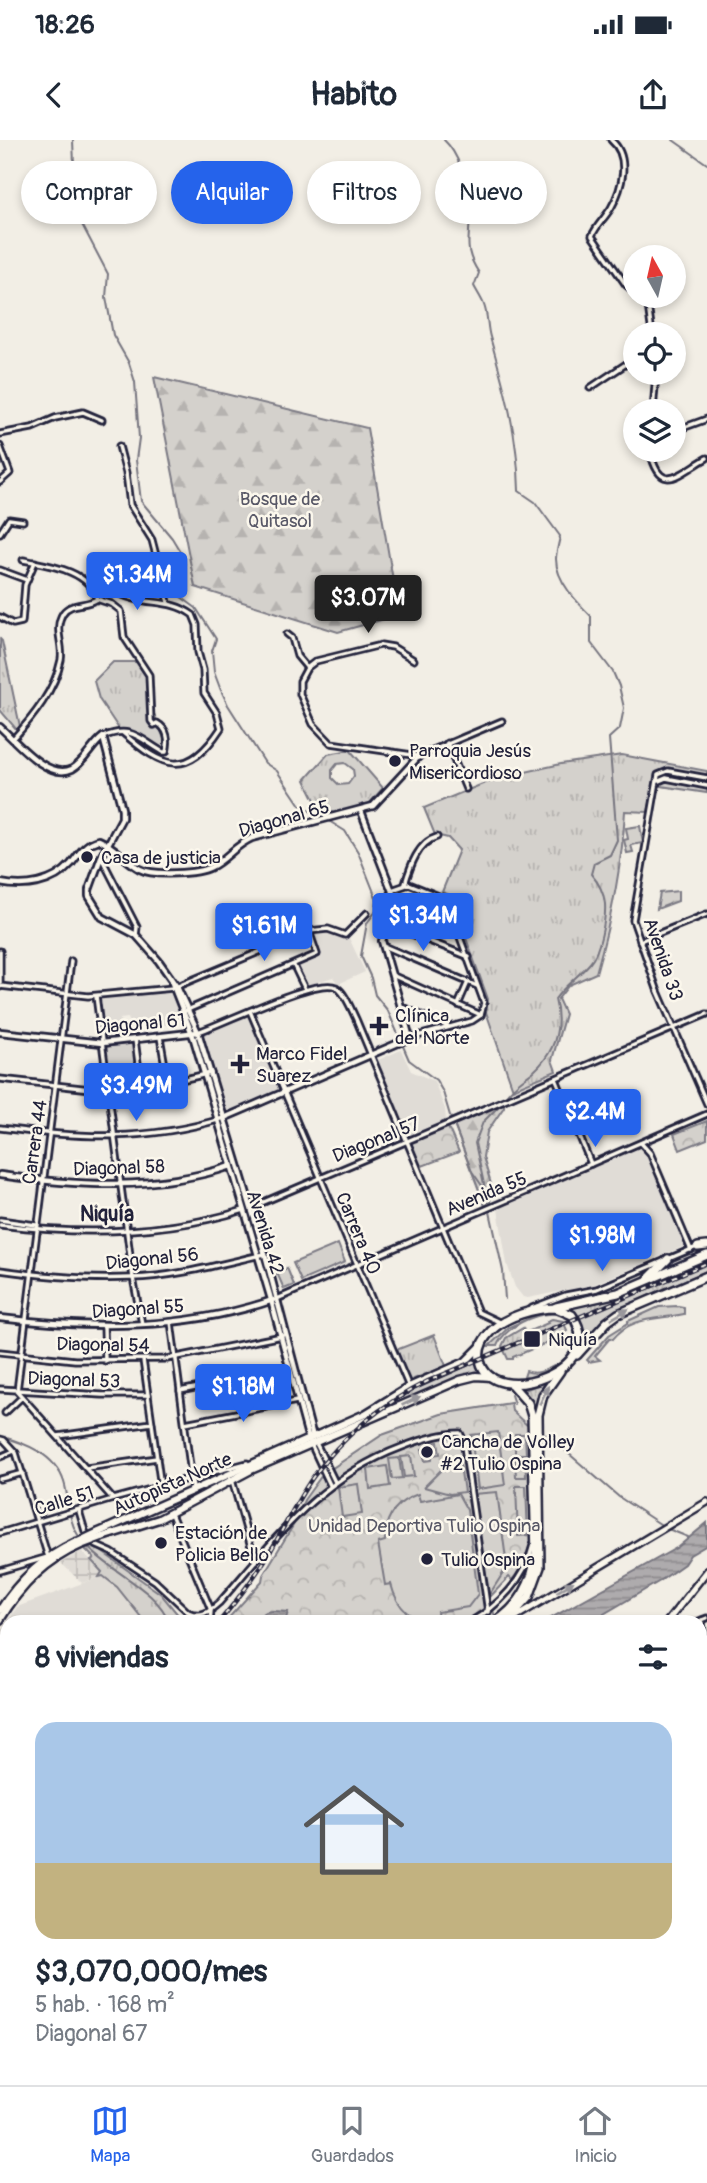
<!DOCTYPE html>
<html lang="es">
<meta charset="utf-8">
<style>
:root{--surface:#fff;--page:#f6f6f7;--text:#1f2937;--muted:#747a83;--line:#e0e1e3;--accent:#2563eb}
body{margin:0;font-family:Pangolin,sans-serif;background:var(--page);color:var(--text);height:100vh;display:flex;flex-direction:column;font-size:26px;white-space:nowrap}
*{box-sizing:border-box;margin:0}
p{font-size:23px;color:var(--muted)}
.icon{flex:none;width:38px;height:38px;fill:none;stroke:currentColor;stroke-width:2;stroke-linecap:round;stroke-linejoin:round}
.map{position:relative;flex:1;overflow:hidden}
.drawer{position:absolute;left:0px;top:1475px;width:707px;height:471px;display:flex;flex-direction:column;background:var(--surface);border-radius:21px 21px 0 0;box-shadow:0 4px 10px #0003}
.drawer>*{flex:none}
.guide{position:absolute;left:21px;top:21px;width:665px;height:63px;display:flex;gap:14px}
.needle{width:46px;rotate:352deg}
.fabs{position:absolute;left:623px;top:105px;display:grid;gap:14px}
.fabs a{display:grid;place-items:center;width:63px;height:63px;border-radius:50%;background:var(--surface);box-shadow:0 4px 10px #0003;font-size:35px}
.price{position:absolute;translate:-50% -60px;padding:0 16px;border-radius:7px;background:var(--accent);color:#fff;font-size:23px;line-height:46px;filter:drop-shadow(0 2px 4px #0008)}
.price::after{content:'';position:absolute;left:50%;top:42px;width:21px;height:16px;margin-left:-10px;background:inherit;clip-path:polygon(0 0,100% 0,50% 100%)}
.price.selected{background:#222;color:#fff}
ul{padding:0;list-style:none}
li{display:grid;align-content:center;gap:14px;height:371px;padding:0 35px}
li+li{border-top:2px solid var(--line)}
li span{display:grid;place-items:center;height:217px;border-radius:21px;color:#555}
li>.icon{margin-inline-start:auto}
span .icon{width:126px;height:126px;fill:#fffc;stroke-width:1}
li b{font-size:30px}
h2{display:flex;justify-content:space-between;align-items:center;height:84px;padding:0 35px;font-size:30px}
.chip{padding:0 24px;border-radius:32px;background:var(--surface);box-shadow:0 4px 10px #0003;font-size:24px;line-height:63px}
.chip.selected{background:var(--accent);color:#fff}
.status{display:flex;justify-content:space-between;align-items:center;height:49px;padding:0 35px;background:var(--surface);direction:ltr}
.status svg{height:19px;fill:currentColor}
header{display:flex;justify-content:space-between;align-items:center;height:91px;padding:0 35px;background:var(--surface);font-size:32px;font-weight:700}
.tab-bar{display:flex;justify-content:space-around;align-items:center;height:98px;border-top:2px solid var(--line);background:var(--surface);font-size:19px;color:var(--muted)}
.tab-bar a{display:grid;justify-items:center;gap:4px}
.tab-bar .selected{color:var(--accent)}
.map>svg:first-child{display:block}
</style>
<div class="status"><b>18:26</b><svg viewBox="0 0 49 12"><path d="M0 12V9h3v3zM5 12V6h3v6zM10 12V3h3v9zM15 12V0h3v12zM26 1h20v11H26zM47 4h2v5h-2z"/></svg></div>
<header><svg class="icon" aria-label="back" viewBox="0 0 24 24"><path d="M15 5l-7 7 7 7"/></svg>Habito<svg class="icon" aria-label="share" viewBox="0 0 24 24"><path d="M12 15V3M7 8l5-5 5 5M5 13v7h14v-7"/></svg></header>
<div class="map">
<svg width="707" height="1945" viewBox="0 0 707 1945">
<defs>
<pattern id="industrial-grid" width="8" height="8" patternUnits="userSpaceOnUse" patternTransform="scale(1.75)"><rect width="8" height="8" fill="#e0dcd6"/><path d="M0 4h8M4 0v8" fill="none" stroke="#c0bcb9"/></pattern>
<pattern id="grass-tufts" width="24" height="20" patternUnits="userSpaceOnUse" patternTransform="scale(1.75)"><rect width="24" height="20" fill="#d4d1cc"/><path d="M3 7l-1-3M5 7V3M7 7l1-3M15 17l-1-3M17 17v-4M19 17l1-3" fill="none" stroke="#b6b3b0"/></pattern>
<pattern id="forest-firs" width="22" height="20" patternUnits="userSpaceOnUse" patternTransform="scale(1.75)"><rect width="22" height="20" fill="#d4d1cc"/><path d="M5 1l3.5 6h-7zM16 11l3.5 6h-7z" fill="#b6b3b0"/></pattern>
<pattern id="park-crowns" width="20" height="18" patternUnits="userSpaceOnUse" patternTransform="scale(1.75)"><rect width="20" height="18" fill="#d4d1cc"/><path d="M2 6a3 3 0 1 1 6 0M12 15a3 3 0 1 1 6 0" fill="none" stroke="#b6b3b0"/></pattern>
<pattern id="water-rules" width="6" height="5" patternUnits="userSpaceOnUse" patternTransform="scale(1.75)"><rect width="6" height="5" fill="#aeabad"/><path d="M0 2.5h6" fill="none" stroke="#8d8b8e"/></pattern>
</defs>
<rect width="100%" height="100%" fill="#f2eee5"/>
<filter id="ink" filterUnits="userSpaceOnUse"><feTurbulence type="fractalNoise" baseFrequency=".0143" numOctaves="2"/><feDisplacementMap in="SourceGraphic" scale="14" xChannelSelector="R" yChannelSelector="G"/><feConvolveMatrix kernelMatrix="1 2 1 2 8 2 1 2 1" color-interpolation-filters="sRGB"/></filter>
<g filter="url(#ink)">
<g fill="#e0dcd6">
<path d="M322,792H332L349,798L365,832L338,844L333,837L305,846L297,826L321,815L314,794Z"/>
<path d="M173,852L186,882L132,890L128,878L120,879L122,891L103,893L98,859Z"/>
<path d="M250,871L284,952L224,978L198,892Z"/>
<path d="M401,910L411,931L434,941L445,969L446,981L411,997L376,921Z"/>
<path d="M640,1008L644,1010L687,1105L592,1145L528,1158L523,1157L515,1147L507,1124L498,1069Z"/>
<path d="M102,1436L117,1447L145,1482H7L17,1467Z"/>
<path d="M7,1483V1703L3,1690L0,1689V1494Z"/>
</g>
<path fill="url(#industrial-grid)" d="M82,1411L102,1432L99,1437L82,1443L61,1423Z"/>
<g fill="url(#grass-tufts)" stroke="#7b7a84" stroke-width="2" fill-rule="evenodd">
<path d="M0,499L2,501L22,596L0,570Z"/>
<path d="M113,522H141L150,543L149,561L168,609L123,595L99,559L94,541Z"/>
<path d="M350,610L383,648L367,666L324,678L305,640L328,614ZM345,623L353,629L354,636L348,644L339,645L332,638V630L337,624Z"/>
<path d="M622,615L707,631V653L654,645L648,672L625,671C622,727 611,780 596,833L569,845L558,859L565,874L552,920L556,931L513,949L486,872L488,859L453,762L448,754L442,752L459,710L448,698L435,695L424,668L517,630L521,633L561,624Z"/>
<path d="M699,1108H707V1111L663,1131L669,1121Z"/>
<path d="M707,1119V1131C660,1151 616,1163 583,1205C583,1188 582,1176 567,1167L619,1156Z"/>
<path d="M659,1127C632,1155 582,1157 546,1165L571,1155L597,1152Z"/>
<path d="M678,1166L684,1167V1174C658,1180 631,1176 613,1199L610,1198L595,1216L600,1220L589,1222L587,1220L609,1195L628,1183V1181L659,1167Z"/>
<path d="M544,1172C580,1169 580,1195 569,1221L531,1238L524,1237L526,1231C536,1235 543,1231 552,1227C574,1218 581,1198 568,1178C547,1165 505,1185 497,1206H489L509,1187Z"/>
<path d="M552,1179L563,1181L567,1190L559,1200L558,1198L513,1217V1219H508L502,1206L506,1198L523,1188L525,1193L548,1183L547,1181Z"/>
<path d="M434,1195L446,1226L409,1241L396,1210Z"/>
<path d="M478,1211L477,1218L481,1233L456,1238L388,1270L339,1290L409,1249L447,1232Z"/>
<path d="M552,1239L538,1263L532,1264L522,1251Z"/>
<path d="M91,1404L161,1454L184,1482H145L117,1447L103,1436L99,1437L102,1432L91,1420L94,1418L84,1408Z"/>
<path d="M7,1721V1939H104L101,1945H0V1736Z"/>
</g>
<g fill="url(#forest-firs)" stroke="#7b7a84" stroke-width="2">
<path d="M154,237L367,288L399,475L338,492L195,447Z"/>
<path d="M504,961V967L487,992L483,1017L491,1044L490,1064L485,1066L453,982Z"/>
</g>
<g fill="url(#park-crowns)" stroke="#7b7a84" stroke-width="2">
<path d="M678,751V761L657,769L660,753Z"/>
<path d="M707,981V999L680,1010L674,994Z"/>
<path d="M447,985L459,1012L417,1028L407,1003Z"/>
<path d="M511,1263L512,1271L530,1288L533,1396C528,1412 523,1427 512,1440L509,1437L488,1459L496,1478L487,1482H225L262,1441L263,1435L294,1384L304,1360L322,1335L382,1295L441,1274Z"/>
</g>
<g fill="#d4d1cc" stroke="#7b7a84" stroke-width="2">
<path d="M640,686L643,703L631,705L633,712L627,713L624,700L628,699L626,688Z"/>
<path d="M134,903L140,946L110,949L104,907Z"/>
<path d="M338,1104L345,1122L301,1141L293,1123Z"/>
<path d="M287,1128L294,1145L284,1149L277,1133Z"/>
<path d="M498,1292L505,1345L478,1349L471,1295Z"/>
<path d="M515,1294H525L526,1314H515Z"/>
<path d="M438,1302L440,1314L432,1315V1320L425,1321L422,1309L430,1307V1303Z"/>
<path d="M411,1316L414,1336L404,1337L401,1317Z"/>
<path d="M525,1317L526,1337H516L515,1318Z"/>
<path d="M399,1318L402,1338L392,1339L389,1319Z"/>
<path d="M460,1325L464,1352L450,1354L424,1347L444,1327Z"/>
<path d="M387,1326L390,1346L370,1349L368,1329Z"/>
<path d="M358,1344L362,1374L342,1377L338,1347Z"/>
<path d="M516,1346H526L528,1395L518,1396Z"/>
<path d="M497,1352L507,1427L489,1455L473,1354Z"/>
<path d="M418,1354L420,1361L458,1354L467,1370L478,1454L468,1467L437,1472L438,1481C412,1483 397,1468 391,1444L385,1445L378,1403L385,1401C384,1377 396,1362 418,1354Z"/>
</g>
<g fill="url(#water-rules)" stroke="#76747f" stroke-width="2">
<path d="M707,1383V1405L690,1415L684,1424L660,1441L590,1482H544L678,1407Z"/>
<path d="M273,1471L288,1472L285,1482H251L266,1472Z"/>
<path d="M134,1939H170L167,1945H131Z"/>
</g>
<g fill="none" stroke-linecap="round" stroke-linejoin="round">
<g stroke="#76747f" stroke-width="2">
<path d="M73,0L76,73L108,134L106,157L113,195L129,223L135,242L139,298L136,320L141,361L172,398L184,418L185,435L181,457L196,468L216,499L212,511L214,532L220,548L228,565L265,623L277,631L302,668L316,673L345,691L358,712L377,760L376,771L367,783L361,816L371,838L375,855L388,871L409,920L436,940L443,952L451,979"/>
<path d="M444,0C462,17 467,46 469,70C472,98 461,106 479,133L474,146C477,152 482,159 484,165C488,175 487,187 490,197C505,249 518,296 519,351L535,362L560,396C559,403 556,412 556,419C556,441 577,462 591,476V503L613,532L619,546L624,568L620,588L609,598L617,700L610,715L594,723L591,734C598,742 604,752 605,764C606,778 600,812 590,823C579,836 565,845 555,859C562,887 556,911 534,931C523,940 513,945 505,957"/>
<path d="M673,0L707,24"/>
<path d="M500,965L483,982L475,1003L503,1131L505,1159"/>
<path d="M454,985L471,1030L483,1047"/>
<path d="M511,1255L514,1264"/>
<path d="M546,1294L619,1357L663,1386"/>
<path d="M0,1296C25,1303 55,1314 64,1342C70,1361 67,1382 81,1399"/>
<path d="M668,1389L688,1397"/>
<path d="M87,1406C110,1432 158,1450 169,1482"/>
</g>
<defs>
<g id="minor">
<path d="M611,0C631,17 622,49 611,68C605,78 596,86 592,96L626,145L635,152"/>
<path d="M640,156L648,165L652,194"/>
<path d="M590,248L635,218"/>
<path d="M653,271L656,233"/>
<path d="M674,291L707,279"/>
<path d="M0,294L32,288L55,278L83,272L102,280"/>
<path d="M0,306L10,333L0,342"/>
<path d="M119,306L126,333L130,365L152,400L168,462"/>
<path d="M650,310C660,357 679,334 707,318"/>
<path d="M0,393L9,379L23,381"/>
<path d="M23,420C48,425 89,430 97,459L112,464L121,471L124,497L149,535L151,581L154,585L157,583C168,589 169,601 166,612H163C139,598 131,585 103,597"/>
<path d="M0,430L27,440"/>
<path d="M93,448L99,443C110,450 122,456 135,459C156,464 174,461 193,475L197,485L198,512L203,530L204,553L217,573L221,588C187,640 163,628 123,593"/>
<path d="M0,477L13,484L22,482L25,445L35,422"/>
<path d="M287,494L292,498L297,516L307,528"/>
<path d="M414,520L393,507L381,505L316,521L307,528L300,541V554L313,584L331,603L419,616L502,581"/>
<path d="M13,599C33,577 55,550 61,520C64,504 53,489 63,473C70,462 88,466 97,459"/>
<path d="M447,603L466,649"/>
<path d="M707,638L668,631L658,635L633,780L657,849L707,964"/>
<path d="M659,641L666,638L707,646"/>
<path d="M101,717L137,787L136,795"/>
<path d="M405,744C410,727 418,702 437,697"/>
<path d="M392,750L409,744L446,759L484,863L481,875L472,881L410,898"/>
<path d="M395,762L457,787"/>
<path d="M387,784L469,817"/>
<path d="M640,801L707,774"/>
<path d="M384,806L477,846"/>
<path d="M0,811V847"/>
<path d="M71,821L17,1251L113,1359"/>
<path d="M294,826L305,849"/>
<path d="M392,835L481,875"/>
<path d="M0,846L88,856L173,848L309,791L328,789L345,795L367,773"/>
<path d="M96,856L133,1138L142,1184"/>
<path d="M458,865L468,842"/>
<path d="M402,867L449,887"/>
<path d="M185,871L317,814L309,791"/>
<path d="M250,871L409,1247"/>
<path d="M198,892C223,884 316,837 336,847C345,852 351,869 356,879L478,1172L499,1182"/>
<path d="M160,897L168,943"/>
<path d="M135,899L141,947"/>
<path d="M0,939L109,951L168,943L211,933"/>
<path d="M556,939L591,1024"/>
<path d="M0,988C77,998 148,1002 224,978"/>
<path d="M641,1003L650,1013L691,1110"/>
<path d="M252,1067L707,874"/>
<path d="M0,1080L36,1085"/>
<path d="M0,1085C80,1095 166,1094 244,1070"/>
<path d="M0,1130C43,1136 87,1140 131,1138C175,1137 221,1124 265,1114"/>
<path d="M277,1159L707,974"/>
<path d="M532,1168L566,1155L597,1149L699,1106"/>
<path d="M171,1182L193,1349"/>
<path d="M104,1186L105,1221"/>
<path d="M0,1212L75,1220L167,1219L282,1196"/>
<path d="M143,1220L161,1347"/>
<path d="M0,1249L102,1255H148"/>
<path d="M180,1251L289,1229"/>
<path d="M5,1273L22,1257"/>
<path d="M185,1283L297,1261"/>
<path d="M58,1296L152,1283"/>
<path d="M0,1299L4,1300L16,1313L48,1417L0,1431"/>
<path d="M316,1303L335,1342"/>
<path d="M311,1304L330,1345"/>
<path d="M0,1317L14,1311"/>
<path d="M86,1328L157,1318"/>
<path d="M0,1339L23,1333"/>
<path d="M232,1340L255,1421"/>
<path d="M79,1371L85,1391L93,1404L111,1412L155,1441L188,1472C201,1478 209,1472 219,1463C275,1399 319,1338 402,1307C420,1300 440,1293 460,1293L463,1299L488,1472"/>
<path d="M171,1374L211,1470L210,1482"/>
<path d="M0,1393L113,1359L247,1323"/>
<path d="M702,1480L706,1547"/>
<path d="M470,1482C499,1466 525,1439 533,1405"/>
<path d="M697,1482L707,1478"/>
<path d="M700,1553L707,1552"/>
<path d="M0,1697L4,1698"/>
<path d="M700,1769L707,1761"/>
<path d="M700,1771L707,1778"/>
<path d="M700,1793L707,1801"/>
<path d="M700,1882L707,1880"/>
<path d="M700,1895L707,1898"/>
<path d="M469,1939L471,1945"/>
<path d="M589,1945L593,1939"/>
</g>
<g id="tertiary">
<path d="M0,587C16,601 48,641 72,629C85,622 91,606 103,597L122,669V678L101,717L89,750V756L102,777L136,795L158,820L177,847L198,892L265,1114L313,1297"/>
<path d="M0,743C26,748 53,744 71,724C80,713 85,703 99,700C114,706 127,722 140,729C153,736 198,734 211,727C227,719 234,706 252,698L373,666L419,616"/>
<path d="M172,843L194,899L270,1156L309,1300"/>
<path d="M0,892L102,903L198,892"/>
<path d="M224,978L410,898L382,801L395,759L361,671"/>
<path d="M0,1035C76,1046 157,1051 231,1026"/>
<path d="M0,1178C91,1189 185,1190 273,1160"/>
</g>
<g id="secondary">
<path d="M512,1479L707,1362"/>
<path d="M667,1482L707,1431"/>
<path d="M700,1621H707"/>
<path d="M501,1939V1945"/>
<path d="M181,1945L184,1939"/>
</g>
<g id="primary">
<path d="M99,1392L365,1274L409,1247L465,1222L480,1207"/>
<path d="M102,1397L159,1379L251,1330L460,1240L476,1236L492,1237"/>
<path d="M0,1470C19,1440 43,1417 76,1402"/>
<path d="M0,1480C19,1448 46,1420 81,1405"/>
</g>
<g id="trunk">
<path d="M698,1107L707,1106"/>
<path d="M649,1138L668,1119"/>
<path d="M556,1167L618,1153L707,1115"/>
<path d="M556,1168L572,1175C611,1229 491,1272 480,1220C478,1208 483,1199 491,1191C506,1176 535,1168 556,1168Z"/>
<path d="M577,1215L607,1182L618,1174L707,1136"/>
<path d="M495,1482C519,1467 533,1442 536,1415L532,1276L528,1263L511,1244"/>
<path d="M506,1482L529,1457L540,1427L538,1275L543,1255L560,1231"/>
<path d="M107,1945L110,1939"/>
<path d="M114,1945L117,1939"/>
</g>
</defs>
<use href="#minor" stroke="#22223b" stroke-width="9"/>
<use href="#tertiary" stroke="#22223b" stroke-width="10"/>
<use href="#secondary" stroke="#22223b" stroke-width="10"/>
<use href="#primary" stroke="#22223b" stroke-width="11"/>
<use href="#trunk" stroke="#22223b" stroke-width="12"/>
<use href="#minor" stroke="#fbf7ec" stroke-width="3.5"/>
<use href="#tertiary" stroke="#fbf7ec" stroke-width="4.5"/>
<use href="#secondary" stroke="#fbf7ec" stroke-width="5"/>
<use href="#primary" stroke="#fbf7ec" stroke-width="6"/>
<use href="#trunk" stroke="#fbf7ec" stroke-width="7"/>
<defs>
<g id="rail">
<path d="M219,1482C237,1460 255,1437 270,1412C284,1388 296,1361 313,1337C343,1296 382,1264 428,1241L707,1123"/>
<path d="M0,1770L7,1752"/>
</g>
</defs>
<use href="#rail" stroke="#22223b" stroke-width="4.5"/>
<use href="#rail" stroke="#fbf7ec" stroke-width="2" stroke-dasharray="5" stroke-linecap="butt"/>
<defs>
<g id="primary-bridge">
<path d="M78,1402L99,1392"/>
<path d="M81,1405L102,1397"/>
</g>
</defs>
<use href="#primary-bridge" stroke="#22223b" stroke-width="11" stroke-linecap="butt"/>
<use href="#primary-bridge" stroke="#fbf7ec" stroke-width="6"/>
</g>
<defs><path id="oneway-solid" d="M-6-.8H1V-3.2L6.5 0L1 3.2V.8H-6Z" transform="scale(1.75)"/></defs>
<g fill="#99979c">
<use href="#oneway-solid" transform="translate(620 1174) rotate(-30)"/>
<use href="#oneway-solid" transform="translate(544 1255) rotate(-65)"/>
<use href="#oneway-solid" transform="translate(411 1261) rotate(-26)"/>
<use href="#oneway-solid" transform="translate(565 1447) rotate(-32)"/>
</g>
</g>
<g fill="#22223b" stroke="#fbf7ec" stroke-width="2.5">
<circle cx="395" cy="621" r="7"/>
<circle cx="87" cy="717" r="7"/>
<path d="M375.5 875.5h7v7h7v7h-7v7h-7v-7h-7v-7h7z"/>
<path d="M236.5 913.5h7v7h7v7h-7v7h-7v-7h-7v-7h7z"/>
<rect x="523" y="1190" width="18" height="18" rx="3.5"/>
<circle cx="427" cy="1312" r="7"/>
<circle cx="161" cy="1403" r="7"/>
<circle cx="427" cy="1419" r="7"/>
</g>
<g text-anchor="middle" stroke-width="5" stroke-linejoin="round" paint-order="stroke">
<g font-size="19" fill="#575766" stroke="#fbf7ec">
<text x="280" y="365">Bosque de<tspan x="280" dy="22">Quitasol</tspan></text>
<text x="424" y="1392">Unidad Deportiva Tulio Ospina</text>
</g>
<g font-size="19" fill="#22223b" stroke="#fbf7ec" text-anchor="start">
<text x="409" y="617">Parroquia Jesús<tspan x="409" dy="22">Misericordioso</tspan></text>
<text x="101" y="724">Casa de justicia</text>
<text x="395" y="882">Clínica<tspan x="395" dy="22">del Norte</tspan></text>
<text x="256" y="920">Marco Fidel<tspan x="256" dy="22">Suarez</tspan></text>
<text x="548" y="1206">Niquía</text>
<text x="441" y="1308">Cancha de Volley<tspan x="441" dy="22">#2 Tulio Ospina</tspan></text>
<text x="175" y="1399">Estación de<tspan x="175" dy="22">Policia Bello</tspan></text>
<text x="441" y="1426">Tulio Ospina</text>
</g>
<g font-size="19" fill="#22223b" stroke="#fbf7ec">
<text transform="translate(284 678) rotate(-16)" y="7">Diagonal 65</text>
<text transform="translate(664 819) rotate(71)" y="7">Avenida 33</text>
<text transform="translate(140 883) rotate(-5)" y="7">Diagonal 61</text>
<text transform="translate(376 999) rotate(-22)" y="7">Diagonal 57</text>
<text transform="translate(34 1002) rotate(-82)" y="7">Carrera 44</text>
<text transform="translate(119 1027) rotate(-2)" y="7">Diagonal 58</text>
<text transform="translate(486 1053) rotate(-23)" y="7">Avenida 55</text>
<text transform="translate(266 1092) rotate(73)" y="7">Avenida 42</text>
<text transform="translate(359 1093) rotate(67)" y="7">Carrera 40</text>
<text transform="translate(152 1118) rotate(-6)" y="7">Diagonal 56</text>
<text transform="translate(138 1168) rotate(-4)" y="7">Diagonal 55</text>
<text transform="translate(103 1204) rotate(1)" y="7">Diagonal 54</text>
<text transform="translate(74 1239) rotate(2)" y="7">Diagonal 53</text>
<text transform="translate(172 1343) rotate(-24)" y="7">Autopista Norte</text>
<text transform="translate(64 1360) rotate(-17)" y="7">Calle 51</text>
</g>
<g font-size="21" font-weight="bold" fill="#22223b" stroke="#fbf7ec">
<text x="107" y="1081">Niquía</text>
</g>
</g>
</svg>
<div class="fabs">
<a><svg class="needle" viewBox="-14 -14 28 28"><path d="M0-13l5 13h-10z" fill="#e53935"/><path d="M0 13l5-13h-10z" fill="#747a83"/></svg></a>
<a><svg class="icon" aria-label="locate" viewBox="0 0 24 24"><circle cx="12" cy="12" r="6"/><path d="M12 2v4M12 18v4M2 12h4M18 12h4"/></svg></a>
<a><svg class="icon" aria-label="layers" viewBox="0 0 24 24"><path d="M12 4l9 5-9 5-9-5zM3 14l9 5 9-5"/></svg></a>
</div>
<b class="price" style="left:137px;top:472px">$1.34M</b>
<b class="price selected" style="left:368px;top:495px">$3.07M</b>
<b class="price" style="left:423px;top:813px">$1.34M</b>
<b class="price" style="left:264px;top:823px">$1.61M</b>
<b class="price" style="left:136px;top:983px">$3.49M</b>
<b class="price" style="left:595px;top:1009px">$2.4M</b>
<b class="price" style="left:602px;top:1133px">$1.98M</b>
<b class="price" style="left:243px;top:1284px">$1.18M</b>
<div class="guide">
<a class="chip">Comprar</a>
<a class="chip selected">Alquilar</a>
<a class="chip">Filtros</a>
<a class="chip">Nuevo</a>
</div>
<section class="drawer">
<h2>8 viviendas<svg class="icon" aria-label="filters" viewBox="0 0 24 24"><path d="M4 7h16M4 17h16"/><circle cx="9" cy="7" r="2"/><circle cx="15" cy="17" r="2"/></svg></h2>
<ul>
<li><span style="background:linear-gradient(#a9c7e8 65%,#c2b280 0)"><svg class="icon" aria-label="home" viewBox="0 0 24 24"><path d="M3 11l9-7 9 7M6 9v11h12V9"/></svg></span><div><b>$3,070,000/mes</b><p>5 hab. · 168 m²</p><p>Diagonal 67</p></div></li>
</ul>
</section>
</div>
<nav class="tab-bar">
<a class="selected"><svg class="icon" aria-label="map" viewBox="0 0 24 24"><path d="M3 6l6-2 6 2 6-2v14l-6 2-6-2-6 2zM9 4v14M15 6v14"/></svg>Mapa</a>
<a><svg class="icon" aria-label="saved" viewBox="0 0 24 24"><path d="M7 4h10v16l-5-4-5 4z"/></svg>Guardados</a>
<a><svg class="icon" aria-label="home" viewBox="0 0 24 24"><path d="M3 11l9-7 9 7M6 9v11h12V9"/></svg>Inicio</a>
</nav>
